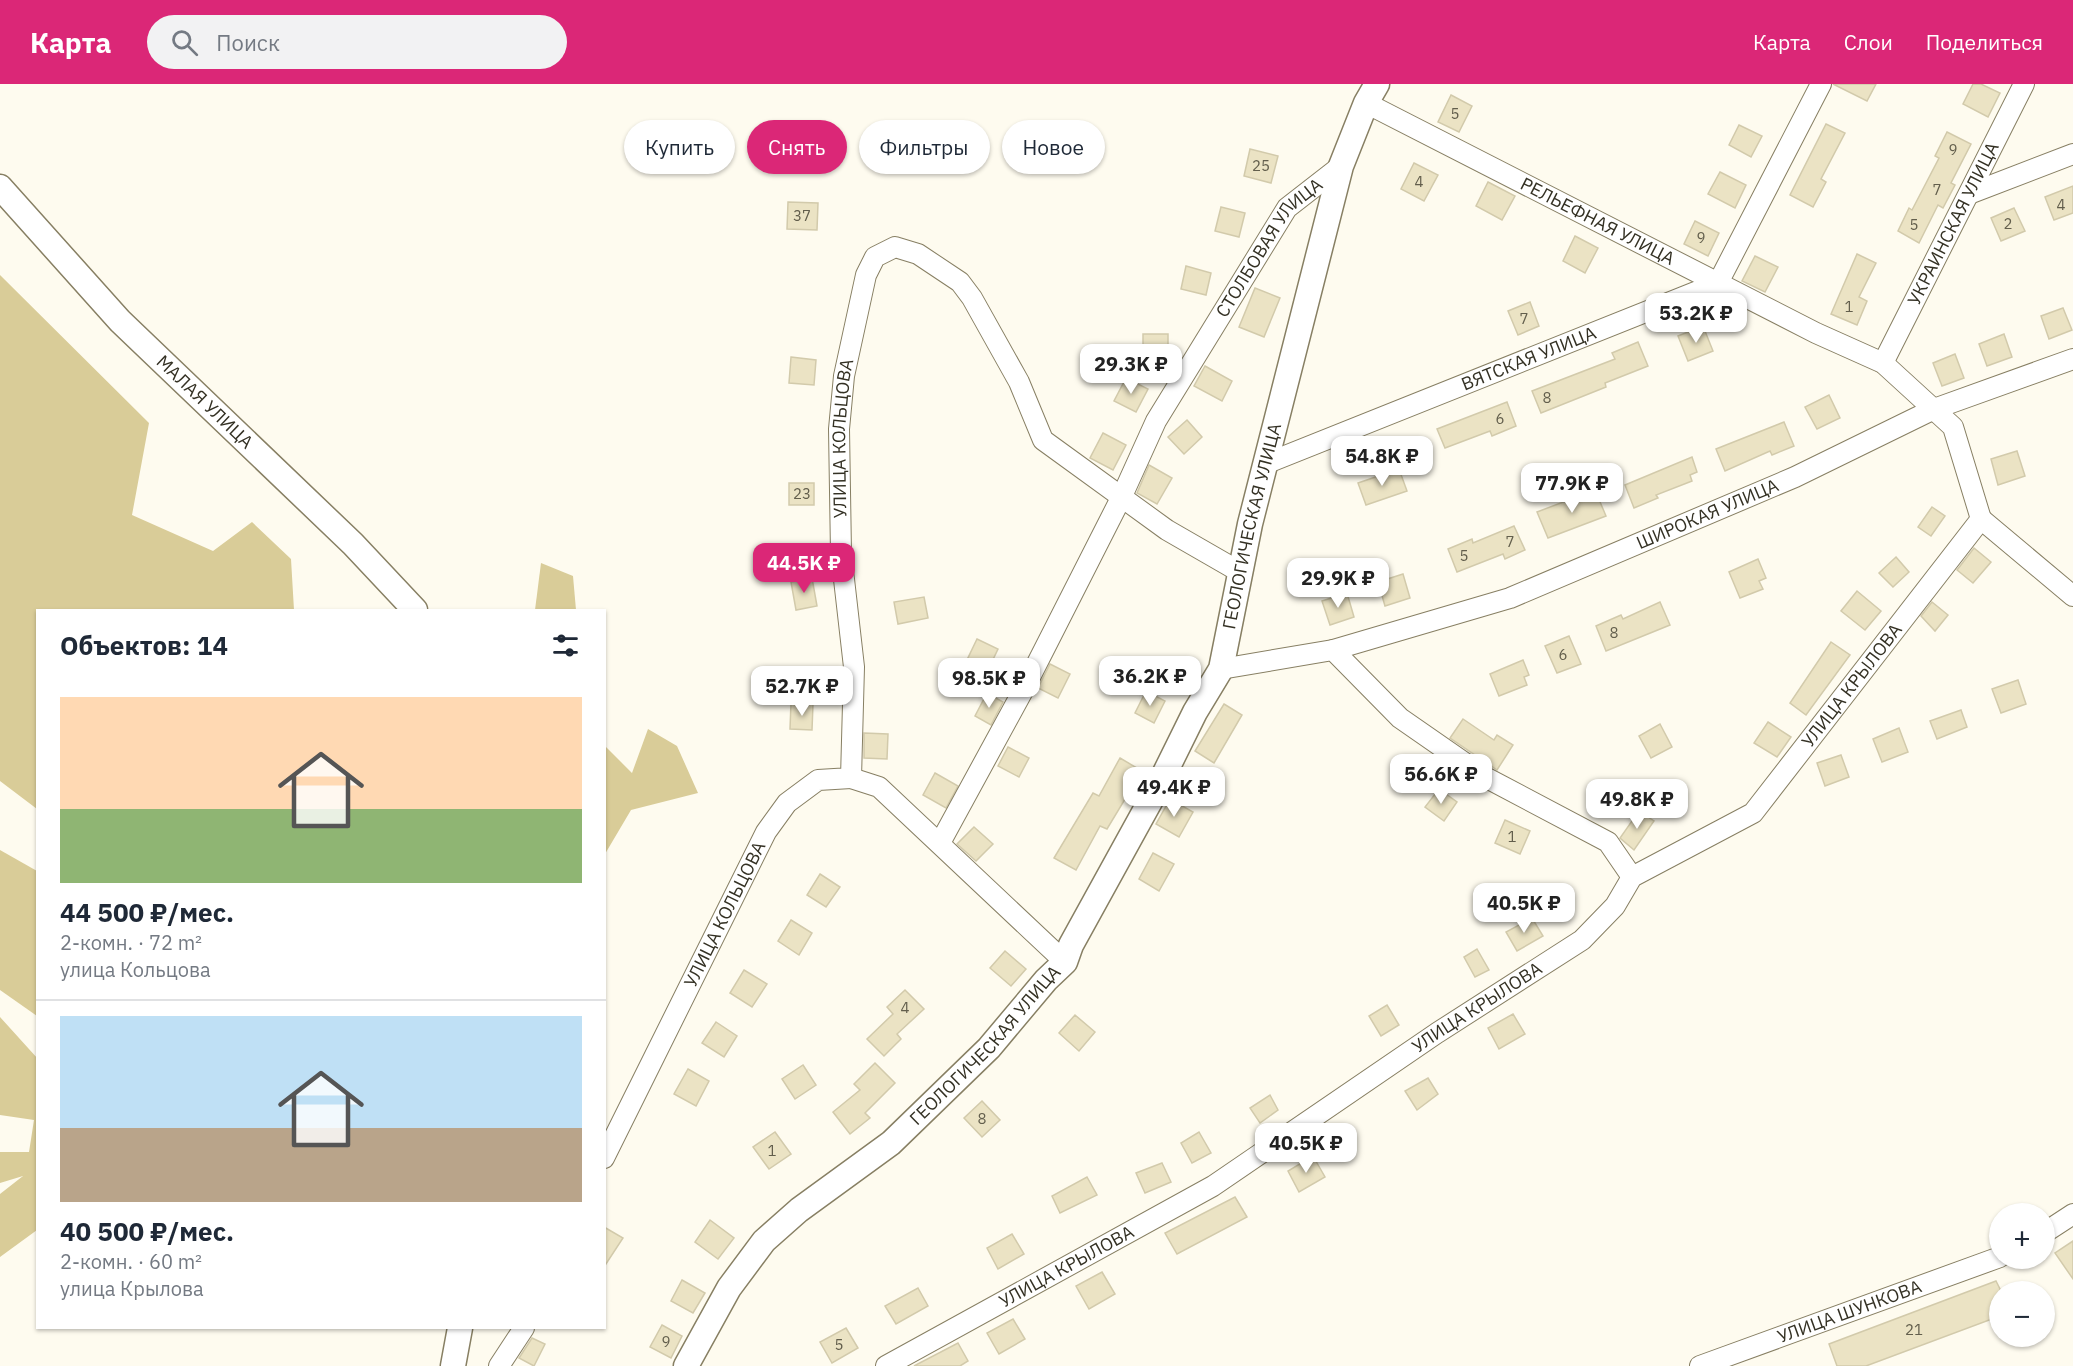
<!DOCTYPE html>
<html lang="ru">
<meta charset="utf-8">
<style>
:root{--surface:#fff;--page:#f2f2f3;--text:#1f2937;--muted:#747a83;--line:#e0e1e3;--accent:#db2777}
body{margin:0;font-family:"IBM Plex Sans",sans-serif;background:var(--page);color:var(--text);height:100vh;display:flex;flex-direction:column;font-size:22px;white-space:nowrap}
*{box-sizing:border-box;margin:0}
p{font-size:20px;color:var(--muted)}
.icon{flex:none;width:33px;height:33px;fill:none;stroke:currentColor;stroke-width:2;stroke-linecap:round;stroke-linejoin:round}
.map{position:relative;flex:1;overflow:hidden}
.drawer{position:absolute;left:36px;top:525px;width:570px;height:720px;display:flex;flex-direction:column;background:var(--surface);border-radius:0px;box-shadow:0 2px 4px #0004}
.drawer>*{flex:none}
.top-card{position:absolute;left:624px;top:36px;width:570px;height:54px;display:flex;gap:12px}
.buttons{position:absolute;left:1989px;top:1119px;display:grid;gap:12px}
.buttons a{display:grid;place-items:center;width:66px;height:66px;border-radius:50%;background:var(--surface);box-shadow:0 2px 4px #0004;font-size:30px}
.price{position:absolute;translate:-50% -51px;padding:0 14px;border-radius:12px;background:#fff;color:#222;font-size:20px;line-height:39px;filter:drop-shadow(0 2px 3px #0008)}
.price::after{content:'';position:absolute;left:50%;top:36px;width:18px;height:14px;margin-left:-9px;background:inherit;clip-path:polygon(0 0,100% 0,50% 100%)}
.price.current{background:var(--accent);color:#fff}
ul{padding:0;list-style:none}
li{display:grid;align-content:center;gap:12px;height:318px;padding:0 24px}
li+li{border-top:2px solid var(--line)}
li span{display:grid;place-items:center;height:186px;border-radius:0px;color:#555}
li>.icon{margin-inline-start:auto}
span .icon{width:108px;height:108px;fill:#fffc;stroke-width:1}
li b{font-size:26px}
h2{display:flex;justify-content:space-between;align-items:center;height:72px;padding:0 24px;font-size:26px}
.chip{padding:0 21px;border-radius:27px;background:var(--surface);box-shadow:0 2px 4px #0004;font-size:21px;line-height:54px}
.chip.current{background:var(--accent);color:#fff}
header{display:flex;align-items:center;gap:36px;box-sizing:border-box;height:84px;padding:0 30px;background:var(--accent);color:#fff}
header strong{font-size:28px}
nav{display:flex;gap:33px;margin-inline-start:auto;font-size:21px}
.search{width:420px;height:54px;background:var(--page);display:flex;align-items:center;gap:15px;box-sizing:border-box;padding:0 21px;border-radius:33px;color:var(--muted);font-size:22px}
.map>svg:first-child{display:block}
</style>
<header>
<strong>Карта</strong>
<div class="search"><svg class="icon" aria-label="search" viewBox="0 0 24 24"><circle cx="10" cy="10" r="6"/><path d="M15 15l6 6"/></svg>Поиск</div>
<nav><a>Карта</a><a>Слои</a><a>Поделиться</a></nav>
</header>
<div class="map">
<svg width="2073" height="1282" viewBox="0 0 2073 1282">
<rect width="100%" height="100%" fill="#fefbef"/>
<g fill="#d9cc98">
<path d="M0,191L149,339L132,431L213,467L252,438L291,475L294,526H38L37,725L0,697Z"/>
<path d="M541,479L573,492L576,526H535Z"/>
<path d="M648,645L677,662L698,709L631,726L605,770V662L632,689Z"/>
<path d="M0,766L37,787V932L0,906Z"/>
<path d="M0,933L38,975L37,1146L0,1173V1110L23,1092L0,1099V1068H29L34,1036L0,1031Z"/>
</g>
<g fill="#ebe3c4" stroke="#d2caab" stroke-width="1.5">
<path d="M1833,0H1876L1867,17Z"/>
<path d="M1973,0H1981L2000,9L1988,33L1963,20Z"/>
<path d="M1451,11L1472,22L1459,48L1438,38Z"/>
<path d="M1826,40L1845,49L1821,95L1826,98L1813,123L1790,111Z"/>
<path d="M1739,41L1762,52L1751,73L1729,61Z"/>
<path d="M1947,48L1971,60L1951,99L1955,101L1943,124L1938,121L1919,159L1898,147L1909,124L1912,126L1939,74L1935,72Z"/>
<path d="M1250,65L1278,72L1271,99L1244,92Z"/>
<path d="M1414,79L1438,91L1424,117L1401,105Z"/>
<path d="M1720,88L1746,101L1735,124L1708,110Z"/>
<path d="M1488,98L1515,112L1502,136L1476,122Z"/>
<path d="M2073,102V129L2054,136L2045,113Z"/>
<path d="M788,118L818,119L817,146L787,145Z"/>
<path d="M1221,123L1245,129L1239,153L1215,147Z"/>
<path d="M2014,124L2025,147L2001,157L1991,134Z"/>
<path d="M1695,137L1719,149L1708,172L1684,160Z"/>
<path d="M1575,152L1598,164L1585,189L1563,177Z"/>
<path d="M1857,170L1876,179L1859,213L1867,217L1857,241L1831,230Z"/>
<path d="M1755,172L1778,183L1765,208L1742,197Z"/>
<path d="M1186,182L1211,189L1206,211L1181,205Z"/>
<path d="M1255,204L1280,214L1264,253L1239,243Z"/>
<path d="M1530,218L1539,242L1518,251L1508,227Z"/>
<path d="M2063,224L2072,246L2049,255L2041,232Z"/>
<path d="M1703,242L1713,267L1688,277L1678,252Z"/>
<rect x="1143" y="250" width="25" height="26"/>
<path d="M2004,250L2012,273L1987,282L1979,260Z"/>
<path d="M1638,258L1648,282L1605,299L1606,303L1541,329L1532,307L1615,275L1612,269Z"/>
<path d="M1955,270L1964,294L1942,302L1933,279Z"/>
<path d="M791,273L816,276L814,301L789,299Z"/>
<path d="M1205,282L1232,297L1222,317L1194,302Z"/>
<path d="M1126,294L1148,305L1136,328L1114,317Z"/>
<path d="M1829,311L1840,334L1817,345L1805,323Z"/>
<path d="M1507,318L1516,342L1492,352L1490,347L1445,364L1437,345Z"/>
<path d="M1187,336L1202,353L1184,370L1168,353Z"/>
<path d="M1784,338L1794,362L1772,371L1770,367L1725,387L1716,365Z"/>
<path d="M1103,349L1126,361L1113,386L1090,374Z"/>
<path d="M2017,367L2025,392L1998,401L1991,375Z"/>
<path d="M1692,373L1697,388L1690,391L1692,397L1656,411L1658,414L1634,424L1625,401Z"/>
<path d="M1149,381L1172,394L1157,420L1137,409Z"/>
<path d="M1399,385L1407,407L1366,421L1358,399Z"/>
<rect x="789" y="399" width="25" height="22"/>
<path d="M1595,406L1606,432L1548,454L1537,428Z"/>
<path d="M1932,423L1945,432L1931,452L1918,443Z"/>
<path d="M1514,442L1525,466L1505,475L1503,470L1457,488L1448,465L1472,455L1473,459Z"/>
<path d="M1974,464L1991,478L1973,499L1957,486Z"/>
<path d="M1896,473L1909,488L1893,503L1879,489Z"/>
<path d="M1758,475L1766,494L1759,497L1763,505L1740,514L1729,488Z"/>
<path d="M1403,490L1410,514L1385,522L1378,498Z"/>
<path d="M812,494L817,522L796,526L791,498Z"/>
<path d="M1857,507L1881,527L1865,546L1841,527Z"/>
<path d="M1347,509L1354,533L1330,541L1322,517Z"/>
<path d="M924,513L928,534L898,540L894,518Z"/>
<path d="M1660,518L1670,541L1606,567L1596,542L1621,531L1623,535Z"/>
<path d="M1932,518L1948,531L1935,547L1921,532Z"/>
<path d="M1569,552L1581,580L1557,589L1545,562Z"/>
<path d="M977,555L998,565L987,588L966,578Z"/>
<path d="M1831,558L1850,571L1806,631L1790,619Z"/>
<path d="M1523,576L1529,591L1524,593L1527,601L1499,612L1490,590Z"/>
<path d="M1050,580L1070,590L1058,614L1038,604Z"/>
<path d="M2018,596L2026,620L2001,629L1992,605Z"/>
<path d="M1146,607L1165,617L1154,639L1135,629Z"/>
<path d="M987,609L1003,618L991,641L975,632Z"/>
<path d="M791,619L813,620L812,646L790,645Z"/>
<path d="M1224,620L1242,631L1214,679L1195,667Z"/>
<path d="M1961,626L1967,643L1937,655L1930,637Z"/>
<path d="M1463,635L1494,656L1497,651L1513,661L1497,686L1450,654Z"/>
<path d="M1768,638L1791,653L1777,673L1754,659Z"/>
<path d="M1660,640L1672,663L1651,674L1639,652Z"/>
<path d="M1899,644L1908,668L1882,678L1873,655Z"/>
<path d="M864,649L888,650L887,675L864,674Z"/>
<path d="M1008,663L1029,674L1019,693L998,682Z"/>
<path d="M1841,671L1849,693L1825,702L1817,679Z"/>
<path d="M1120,674L1142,687L1107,745L1100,742L1076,786L1054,774L1093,709L1099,712Z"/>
<path d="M935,689L958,702L946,724L923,711Z"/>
<path d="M1439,705L1457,718L1444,737L1425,723Z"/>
<path d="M1170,715L1193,728L1179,753L1156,740Z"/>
<path d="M1639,727L1654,737L1634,766L1620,754Z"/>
<path d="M1505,736L1530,747L1520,770L1495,759Z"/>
<path d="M974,743L993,760L976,777L957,760Z"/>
<path d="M1153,769L1174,780L1159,807L1139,795Z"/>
<path d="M820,790L840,803L826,823L807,811Z"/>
<path d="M1532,834L1543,852L1517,867L1506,848Z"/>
<path d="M791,836L812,849L799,871L778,857Z"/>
<path d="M1477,865L1489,886L1475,893L1464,873Z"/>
<path d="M1005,867L1026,885L1011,902L990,884Z"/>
<path d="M744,886L767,900L752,923L730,909Z"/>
<path d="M905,906L924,925L897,950L901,955L884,972L867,955L893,930L887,923Z"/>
<path d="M1387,921L1399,941L1381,952L1369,932Z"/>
<path d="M1513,930L1525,950L1499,965L1488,944Z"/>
<path d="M1075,931L1095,948L1079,967L1059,949Z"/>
<path d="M716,938L737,952L724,973L702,959Z"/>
<path d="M875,979L895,999L865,1029L870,1034L850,1050L833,1028L860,1006L854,1000Z"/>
<path d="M803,981L816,1001L795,1015L782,995Z"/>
<path d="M688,985L709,997L696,1022L674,1010Z"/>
<path d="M1428,994L1438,1010L1417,1026L1405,1007Z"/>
<path d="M1270,1011L1278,1026L1260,1039L1250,1024Z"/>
<path d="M982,1017L1000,1036L982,1053L964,1034Z"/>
<path d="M775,1048L791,1070L769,1085L753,1063Z"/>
<path d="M1199,1048L1211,1069L1192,1079L1181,1059Z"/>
<path d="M1313,1072L1325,1093L1299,1108L1288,1087Z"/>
<path d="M1162,1079L1171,1098L1145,1109L1136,1089Z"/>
<path d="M1087,1093L1097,1111L1060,1129L1052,1112Z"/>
<path d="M1235,1113L1247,1133L1177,1170L1165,1149Z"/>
<path d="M710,1136L734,1154L718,1175L695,1158Z"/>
<path d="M604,1143L623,1154L604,1183Z"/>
<path d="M1012,1150L1024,1170L998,1185L987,1164Z"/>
<path d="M2073,1157V1195L2055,1169Z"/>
<path d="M1102,1188L1115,1210L1089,1225L1076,1202Z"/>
<path d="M682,1196L705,1209L693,1229L671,1217Z"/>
<path d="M1996,1197L2000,1205V1232L1866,1282H1837L1829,1260Z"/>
<path d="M918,1204L928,1222L896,1240L885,1222Z"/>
<path d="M1013,1235L1025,1255L999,1270L987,1249Z"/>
<path d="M662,1241L682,1252L671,1274L650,1263Z"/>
<path d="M846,1244L858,1264L832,1279L820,1258Z"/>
<path d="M532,1254L545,1260L534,1282L519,1274Z"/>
<path d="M958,1259L968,1277L960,1282H914Z"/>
</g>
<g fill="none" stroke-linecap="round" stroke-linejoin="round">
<defs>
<g id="minor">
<path id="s1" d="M1366,19L1816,249L1883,279L1953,343L1981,435"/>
<path d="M1969,110L2073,70"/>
<path id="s2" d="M1883,279L2024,0"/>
<path id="s3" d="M1265,380L1718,199L1821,0"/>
<path d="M1981,435L2073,512"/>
<path id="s4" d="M1333,566L1510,514L1795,393L1934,325L2073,275"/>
<path d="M1221,585L1333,566L1400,634L1485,693L1608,758L1632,793"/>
<path d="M851,694L879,703L1065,878"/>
<path id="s5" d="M940,759L1025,603L1122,412L1156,337L1287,124L1341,82"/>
<path id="s6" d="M604,1074L766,748L787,719L818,696L851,694L854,583L841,469L839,345L844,292L866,191L875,173L895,163L918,170L960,198L972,214L1019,298L1043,356L1167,446L1240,488"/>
<path d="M2044,1149L2073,1130"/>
<path d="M499,1282L524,1244"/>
<path id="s7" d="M886,1282L1213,1102L1437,949L1582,856L1615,822L1632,793L1753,729L1981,435"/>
<path id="s8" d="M1700,1282L2000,1173"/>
</g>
<g id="tertiary">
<path id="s9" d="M0,103L120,237L353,460L415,526"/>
<path d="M453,1282L460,1244"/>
<path id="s10" d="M686,1282L729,1204L764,1157L799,1126L891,1059L989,964L1046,896L1065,878L1071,861L1158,703L1195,628L1221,585L1250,440L1341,82L1366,19L1377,0"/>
</g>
</defs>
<use href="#minor" stroke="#877f63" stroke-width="22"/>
<use href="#tertiary" stroke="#877f63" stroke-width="27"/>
<use href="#minor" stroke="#fff" stroke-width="20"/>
<use href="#tertiary" stroke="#fff" stroke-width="24"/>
</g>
<g text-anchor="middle" stroke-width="4.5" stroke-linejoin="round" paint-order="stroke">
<g font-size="15" fill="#625e4c">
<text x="1455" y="35">5</text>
<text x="1953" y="71">9</text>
<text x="1261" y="87">25</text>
<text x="1419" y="103">4</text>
<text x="1937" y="111">7</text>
<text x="2061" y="126">4</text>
<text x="802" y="137">37</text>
<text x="2008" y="145">2</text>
<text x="1914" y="146">5</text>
<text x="1701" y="159">9</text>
<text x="1849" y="228">1</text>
<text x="1524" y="240">7</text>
<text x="1547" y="319">8</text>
<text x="1500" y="340">6</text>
<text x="802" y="415">23</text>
<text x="1510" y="463">7</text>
<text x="1464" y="477">5</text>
<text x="1614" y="554">8</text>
<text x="1563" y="576">6</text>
<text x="1512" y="758">1</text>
<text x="905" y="929">4</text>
<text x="982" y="1040">8</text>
<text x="772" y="1072">1</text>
<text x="1914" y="1251">21</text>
<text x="666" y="1263">9</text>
<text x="839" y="1266">5</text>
</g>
<g font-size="18" fill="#343124" stroke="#fff">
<text dy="6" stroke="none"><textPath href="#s1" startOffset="260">РЕЛЬЕФНАЯ УЛИЦА</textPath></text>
<text dy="6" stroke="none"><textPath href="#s2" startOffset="156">УКРАИНСКАЯ УЛИЦА</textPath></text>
<text dy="6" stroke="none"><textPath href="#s5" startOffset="682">СТОЛБОВАЯ УЛИЦА</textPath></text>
<text dy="6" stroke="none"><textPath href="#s3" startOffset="284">ВЯТСКАЯ УЛИЦА</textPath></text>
<text dy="6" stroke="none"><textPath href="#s9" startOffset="297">МАЛАЯ УЛИЦА</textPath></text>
<text dy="6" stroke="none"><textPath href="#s6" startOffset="812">УЛИЦА КОЛЬЦОВА</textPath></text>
<text dy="6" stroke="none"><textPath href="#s4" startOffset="399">ШИРОКАЯ УЛИЦА</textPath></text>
<text dy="6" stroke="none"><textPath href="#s10" startOffset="1038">ГЕОЛОГИЧЕСКАЯ УЛИЦА</textPath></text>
<text dy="6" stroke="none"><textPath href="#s7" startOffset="1196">УЛИЦА КРЫЛОВА</textPath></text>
<text dy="6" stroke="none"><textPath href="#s6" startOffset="272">УЛИЦА КОЛЬЦОВА</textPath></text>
<text dy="6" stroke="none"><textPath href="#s7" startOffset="692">УЛИЦА КРЫЛОВА</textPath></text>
<text dy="6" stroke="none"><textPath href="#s10" startOffset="444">ГЕОЛОГИЧЕСКАЯ УЛИЦА</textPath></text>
<text dy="6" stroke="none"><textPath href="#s7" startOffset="206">УЛИЦА КРЫЛОВА</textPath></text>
<text dy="6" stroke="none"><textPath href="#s8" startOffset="159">УЛИЦА ШУНКОВА</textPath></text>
</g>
</g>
</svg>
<div class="buttons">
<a>+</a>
<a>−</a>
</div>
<b class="price" style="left:1696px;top:260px">53.2K ₽</b>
<b class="price" style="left:1131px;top:311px">29.3K ₽</b>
<b class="price" style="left:1382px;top:403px">54.8K ₽</b>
<b class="price" style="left:1572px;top:430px">77.9K ₽</b>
<b class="price current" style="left:804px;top:510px">44.5K ₽</b>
<b class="price" style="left:1338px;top:525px">29.9K ₽</b>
<b class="price" style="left:1150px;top:623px">36.2K ₽</b>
<b class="price" style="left:989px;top:625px">98.5K ₽</b>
<b class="price" style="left:802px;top:633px">52.7K ₽</b>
<b class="price" style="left:1441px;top:721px">56.6K ₽</b>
<b class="price" style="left:1174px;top:734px">49.4K ₽</b>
<b class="price" style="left:1637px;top:746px">49.8K ₽</b>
<b class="price" style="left:1524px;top:850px">40.5K ₽</b>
<b class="price" style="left:1306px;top:1090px">40.5K ₽</b>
<div class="top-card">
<a class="chip">Купить</a>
<a class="chip current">Снять</a>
<a class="chip">Фильтры</a>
<a class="chip">Новое</a>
</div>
<section class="drawer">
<h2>Объектов: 14<svg class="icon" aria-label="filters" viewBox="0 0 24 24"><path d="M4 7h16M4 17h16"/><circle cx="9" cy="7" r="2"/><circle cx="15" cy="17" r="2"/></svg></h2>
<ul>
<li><span style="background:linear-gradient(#ffd9b3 60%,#8fb573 0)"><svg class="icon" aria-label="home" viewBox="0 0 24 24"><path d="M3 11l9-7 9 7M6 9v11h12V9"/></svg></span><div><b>44 500 ₽/мес.</b><p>2-комн. · 72 m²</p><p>улица Кольцова</p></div></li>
<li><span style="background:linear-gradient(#bfe0f5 60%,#b9a48a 0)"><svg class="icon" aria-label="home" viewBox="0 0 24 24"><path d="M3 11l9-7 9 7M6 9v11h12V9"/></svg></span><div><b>40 500 ₽/мес.</b><p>2-комн. · 60 m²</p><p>улица Крылова</p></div></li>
</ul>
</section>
</div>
